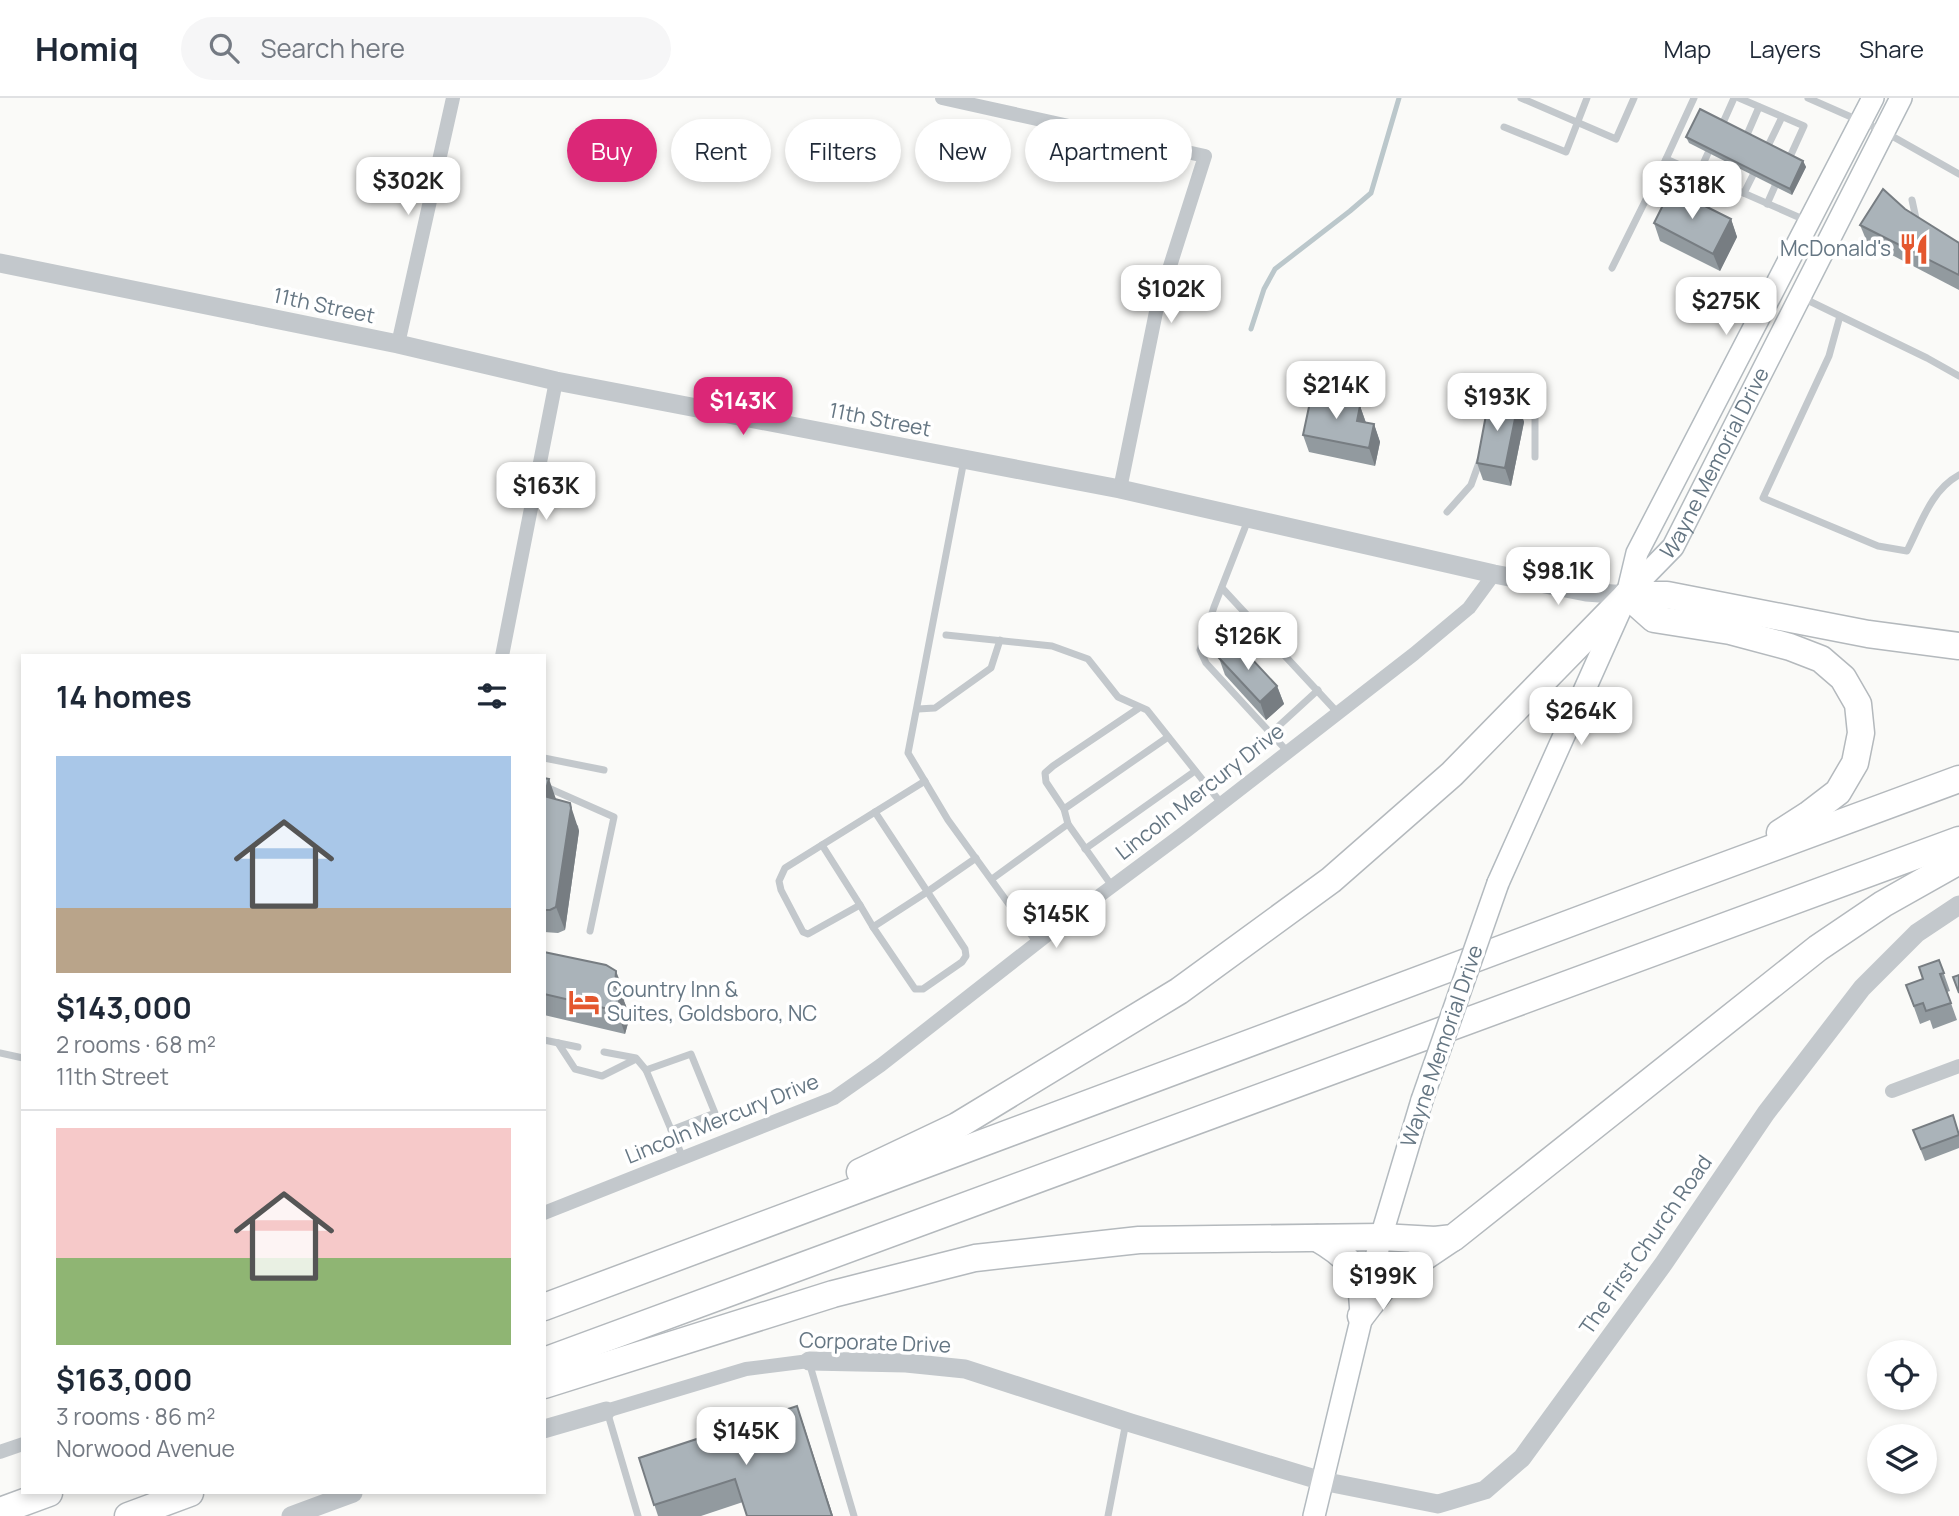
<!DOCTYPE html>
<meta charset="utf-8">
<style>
:root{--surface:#fff;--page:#f6f6f7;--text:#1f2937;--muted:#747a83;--line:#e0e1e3;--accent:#db2777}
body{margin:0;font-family:Manrope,sans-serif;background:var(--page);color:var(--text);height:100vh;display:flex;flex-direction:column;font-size:26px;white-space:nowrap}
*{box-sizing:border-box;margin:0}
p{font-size:23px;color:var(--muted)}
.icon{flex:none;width:38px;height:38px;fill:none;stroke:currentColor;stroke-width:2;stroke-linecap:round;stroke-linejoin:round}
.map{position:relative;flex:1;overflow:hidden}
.sheet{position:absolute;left:21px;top:556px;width:525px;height:840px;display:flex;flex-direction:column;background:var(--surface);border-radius:0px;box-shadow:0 4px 10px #0003}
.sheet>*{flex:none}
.guide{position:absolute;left:567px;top:21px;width:665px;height:63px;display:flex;gap:14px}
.fabs{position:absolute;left:1867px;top:1242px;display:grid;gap:14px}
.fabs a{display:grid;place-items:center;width:70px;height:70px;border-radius:50%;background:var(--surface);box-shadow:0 4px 10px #0003;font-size:35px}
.price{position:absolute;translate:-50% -60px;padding:0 16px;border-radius:14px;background:#fff;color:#222;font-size:23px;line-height:46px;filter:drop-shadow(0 2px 4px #0008)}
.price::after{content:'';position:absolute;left:50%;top:42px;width:21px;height:16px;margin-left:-10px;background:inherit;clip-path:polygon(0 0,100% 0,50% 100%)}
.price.current{background:var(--accent);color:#fff}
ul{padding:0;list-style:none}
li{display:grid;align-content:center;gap:14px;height:371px;padding:0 35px}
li+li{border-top:2px solid var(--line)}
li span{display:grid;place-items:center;height:217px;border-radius:0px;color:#555}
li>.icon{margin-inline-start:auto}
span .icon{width:126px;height:126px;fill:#fffc;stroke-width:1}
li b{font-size:30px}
h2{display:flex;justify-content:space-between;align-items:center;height:84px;padding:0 35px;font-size:30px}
.tag{padding:0 24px;border-radius:32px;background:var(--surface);box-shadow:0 4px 10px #0003;font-size:24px;line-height:63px}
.tag.current{background:var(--accent);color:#fff}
header{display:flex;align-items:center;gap:42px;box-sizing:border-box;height:98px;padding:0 35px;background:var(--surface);border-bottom:2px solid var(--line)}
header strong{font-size:33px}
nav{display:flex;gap:38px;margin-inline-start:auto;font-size:24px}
.search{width:490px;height:63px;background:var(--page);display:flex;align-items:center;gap:18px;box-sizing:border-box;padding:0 24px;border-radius:38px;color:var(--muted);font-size:26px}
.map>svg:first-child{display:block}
</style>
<header>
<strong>Homiq</strong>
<div class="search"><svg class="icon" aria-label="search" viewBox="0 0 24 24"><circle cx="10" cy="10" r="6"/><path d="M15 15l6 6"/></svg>Search here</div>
<nav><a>Map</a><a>Layers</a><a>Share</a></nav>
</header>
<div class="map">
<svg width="1959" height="1418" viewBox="0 0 1959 1418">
<rect width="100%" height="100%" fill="#fafaf8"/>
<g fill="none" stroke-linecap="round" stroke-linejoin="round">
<path stroke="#bbc7cb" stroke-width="5" d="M1251,231L1264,191L1275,171L1350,113L1371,95L1399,0"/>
<defs>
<g id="secondary">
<path id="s1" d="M1628,495L1673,449L1901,0"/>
<path d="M1498,785L1627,497L1637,455L1873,0"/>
<path d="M1314,1418L1381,1139L1422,1002"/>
</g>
<g id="motorway">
<path d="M1627,497L1654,521L1730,533L1790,549L1821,561L1843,580L1858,606L1861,635L1855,665L1838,694L1808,717L1780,735"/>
<path d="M860,1074L957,1028L1179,893L1331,782L1452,676L1627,497H1667L1868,536L1959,548"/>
<path d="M1317,1140C1348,1158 1362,1172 1363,1209"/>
<path d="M544,1209L1672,787L1959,681"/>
<path d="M1361,1218L1387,1184L1451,1141"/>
<path d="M544,1263L1959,742"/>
<path d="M544,1287L833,1196L975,1160L1139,1142L1381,1139L1435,1142L1453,1140L1818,850L1883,806L1959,763"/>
<path d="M0,1413L49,1395"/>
<path d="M128,1418L190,1395"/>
</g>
</defs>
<use href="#secondary" stroke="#b3babf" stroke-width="24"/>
<use href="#motorway" stroke="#b4b9bd" stroke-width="29"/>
<g stroke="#c3c8cc" stroke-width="7">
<path d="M1521,0L1616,41L1634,0"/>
<path d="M1694,0L1666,61L1805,122"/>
<path d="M1739,0L1804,28L1789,61"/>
<path d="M1808,0L1883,33L1959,76"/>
<path d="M1722,27L1734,0"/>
<path d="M1504,29L1566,54L1587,0"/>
<path d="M1746,39L1759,9"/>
<path d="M1767,50L1782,19"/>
<path d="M1699,75L1708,55"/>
<path d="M1724,87L1733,67"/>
<path d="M1744,95L1753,77"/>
<path d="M1912,102L1917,125"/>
<path d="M1767,106L1775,88"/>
<path d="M1612,170L1666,61"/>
<path d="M1803,200L1927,260L1959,278"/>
<path d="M1840,218L1829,258L1763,400L1878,448L1907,453C1921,426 1931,392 1959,377"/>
<path d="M1493,306L1508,295L1529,301L1535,311V359"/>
<path d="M964,362L908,655L948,722L1037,845"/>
<path d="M1447,414L1471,387L1480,362"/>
<path d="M1248,422L1214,509L1200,552L1206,565L1287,653"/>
<path d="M1222,490L1337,614"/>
<path d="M946,537L1052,548L1088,561L1118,599L1147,612L1221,705"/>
<path d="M918,611L935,610L991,570L1000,542"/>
<path d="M1271,635L1318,592"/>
<path d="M544,660L604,672"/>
<path d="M925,683L875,714L965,851L966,858L962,864L923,891H915L873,829L927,794L976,760"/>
<path d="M544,688L614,719L590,833"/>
<path d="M1064,711L1168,639"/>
<path d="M822,747L860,807"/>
<path d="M1085,751L1195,673"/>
<path d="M992,781L1068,726"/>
<path d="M1112,788L1068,726L1064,711L1046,684L1045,675L1053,668L1139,610"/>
<path d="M873,829L860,807L808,836L803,834L781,792L779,783L785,770L875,714"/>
<path d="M544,942L578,949"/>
<path d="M558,945L575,971L602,978L636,961"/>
<path d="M604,954L636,960L646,972L683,1060"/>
<path d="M0,955L23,960"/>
<path d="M646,972L691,956L715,1015L671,1032"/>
<path d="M809,1264L854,1418"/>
<path d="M607,1313L638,1418"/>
<path d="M1108,1418L1126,1324"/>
</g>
<g stroke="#c3c8cc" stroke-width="14">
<path d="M942,0L1205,58L1157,209L1120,391"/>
<path d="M398,246L453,0"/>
<path d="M502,558L556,283"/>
<path d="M1892,993L1959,968"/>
<path d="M544,1115L834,1000L881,967L1056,830L1185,734L1414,556L1469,510L1494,476"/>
<path d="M606,1313L746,1271L809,1263"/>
<path d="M0,1354L23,1346"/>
</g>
<g stroke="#c3c8cc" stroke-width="19">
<path d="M0,165L398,246L556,283L1120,391L1494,476L1586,494L1627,497"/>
<path d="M809,1263L906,1265L965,1271L1131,1325L1322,1383L1438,1406L1485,1392L1522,1360L1664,1165L1766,1015L1862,890L1917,835L1959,807"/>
<path d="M544,1331L606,1313"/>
<path d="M291,1418L353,1395"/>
</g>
<use href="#secondary" stroke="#fff" stroke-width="21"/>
<use href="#motorway" stroke="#fff" stroke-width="26"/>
<defs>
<path id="secondary-bridge" d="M1422,1002L1498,785"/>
</defs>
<use href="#secondary-bridge" stroke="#b3babf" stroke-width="24" stroke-linecap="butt"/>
<use href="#secondary-bridge" stroke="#fff" stroke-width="21"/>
</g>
<g fill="#929a9f">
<path d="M1686,39L1803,63L1806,69L1792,97L1689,45Z"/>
<path d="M1731,121L1737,139L1720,173L1660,143L1654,125Z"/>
<path d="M1860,127L1959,145V192L1867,144Z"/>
<path d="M1367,273L1371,284L1368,301L1343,296L1339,285Z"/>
<path d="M1333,294L1336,303L1360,308L1366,325L1374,326L1380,344L1375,368L1309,354L1303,337Z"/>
<path d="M1518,306L1524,324L1511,388L1483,382L1477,365Z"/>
<path d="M1219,560L1277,588L1284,606L1266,622L1225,577Z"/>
<path d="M544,680L556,701L578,728L579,733L565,832L558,835L544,834Z"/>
<path d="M544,854L625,896L624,903L630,918L625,936L544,917Z"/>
<path d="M1939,862L1950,893L1947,894L1957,922L1933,931L1930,922L1920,926L1906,887L1923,881Z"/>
<path d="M1913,1032L1959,1034V1050L1925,1063Z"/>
<path d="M797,1308L805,1331L743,1404L701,1418H658L639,1360Z"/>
</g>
<g fill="#777d82">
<path d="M1803,63L1806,69L1792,97L1790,91Z"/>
<path d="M1731,121L1737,139L1720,173L1713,156Z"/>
<path d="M1367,273L1371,284L1368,301L1363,289Z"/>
<path d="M1518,306L1524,324L1511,388L1505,370Z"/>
<path d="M1360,308L1366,325L1357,323Z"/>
<path d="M1374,326L1380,344L1375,368L1369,350Z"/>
<path d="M1277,588L1284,606L1266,622L1260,604Z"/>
<path d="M549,681L557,704L544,698Z"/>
<path d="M570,705L579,733L565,832L556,809Z"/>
<path d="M616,873L625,896L624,903L630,918L625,936L617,913L615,889Z"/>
<path d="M797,1308L805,1331L833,1418H832Z"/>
</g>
<g fill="#aab3b9" stroke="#777d82" stroke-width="2">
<path d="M1700,11L1803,63L1790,91L1686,39Z"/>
<path d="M1671,91L1731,121L1713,156L1654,125Z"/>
<path d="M1883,91L1905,111L1959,145V177L1860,127Z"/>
<path d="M1342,268L1367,273L1363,289L1339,285Z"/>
<path d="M1313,290L1333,294L1331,302L1360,308L1357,323L1374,326L1369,350L1303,337Z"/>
<path d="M1489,301L1518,306L1505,370L1477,365Z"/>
<path d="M1236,544L1277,588L1260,604L1219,560Z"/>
<path d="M544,680L549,681L544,698L570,705L571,710L556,809L550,812H544Z"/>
<path d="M544,854L606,867L616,873L615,889L621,895L617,913L544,896Z"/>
<path d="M1939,862L1944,875L1940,876L1951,905L1926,913L1923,905L1914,908L1906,887L1923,881L1919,869Z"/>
<path d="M1959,877V895L1953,879Z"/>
<path d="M1953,1017L1959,1037L1921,1051L1913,1032Z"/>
<path d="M797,1308L832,1418H747L735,1381L654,1407L639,1360Z"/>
</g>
<defs>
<symbol id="restaurant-bare" viewBox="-9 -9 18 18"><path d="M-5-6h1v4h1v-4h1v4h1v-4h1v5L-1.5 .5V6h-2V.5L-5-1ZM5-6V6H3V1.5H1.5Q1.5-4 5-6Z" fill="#e4572e" stroke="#fff" stroke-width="2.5" paint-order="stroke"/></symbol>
<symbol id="hotel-bare" viewBox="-9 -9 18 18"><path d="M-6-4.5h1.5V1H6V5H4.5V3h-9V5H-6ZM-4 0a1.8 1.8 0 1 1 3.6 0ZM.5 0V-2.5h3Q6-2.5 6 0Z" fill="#e4572e" stroke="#fff" stroke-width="2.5" paint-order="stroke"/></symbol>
</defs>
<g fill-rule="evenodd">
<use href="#restaurant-bare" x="1892" y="129" width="44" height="44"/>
<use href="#hotel-bare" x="562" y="882" width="44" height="44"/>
</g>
<g text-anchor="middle" stroke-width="7" stroke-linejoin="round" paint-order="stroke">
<g font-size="21" fill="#657683" stroke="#fff" text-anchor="end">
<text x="1891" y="158">McDonald's</text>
<text x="607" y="899" text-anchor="start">Country Inn &amp;<tspan x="607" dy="24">Suites, Goldsboro, NC</tspan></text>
</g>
<g font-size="21" fill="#657683" stroke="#fff">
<text transform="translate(324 208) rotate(12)" y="7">11th Street</text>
<text transform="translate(880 322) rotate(11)" y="7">11th Street</text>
<text dy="7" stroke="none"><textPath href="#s1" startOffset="158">Wayne Memorial Drive</textPath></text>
<text transform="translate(1200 694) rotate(-38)" y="7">Lincoln Mercury Drive</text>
<text transform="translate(1442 948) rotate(-71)" y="7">Wayne Memorial Drive</text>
<text transform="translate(722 1021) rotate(-22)" y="7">Lincoln Mercury Drive</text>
<text transform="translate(1646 1147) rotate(-55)" y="7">The First Church Road</text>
<text transform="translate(875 1245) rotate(2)" y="7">Corporate Drive</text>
</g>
</g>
</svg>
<div class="fabs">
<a><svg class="icon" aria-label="locate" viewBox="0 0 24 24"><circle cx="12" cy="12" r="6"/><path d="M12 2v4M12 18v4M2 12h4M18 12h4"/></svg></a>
<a><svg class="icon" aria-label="layers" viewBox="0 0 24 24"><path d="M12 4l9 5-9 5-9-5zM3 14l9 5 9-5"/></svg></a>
</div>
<b class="price" style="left:408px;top:119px">$302K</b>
<b class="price" style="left:1692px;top:123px">$318K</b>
<b class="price" style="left:1171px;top:227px">$102K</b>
<b class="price" style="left:1726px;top:239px">$275K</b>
<b class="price" style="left:1336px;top:323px">$214K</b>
<b class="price" style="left:1497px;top:335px">$193K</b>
<b class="price current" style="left:743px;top:339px">$143K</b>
<b class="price" style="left:546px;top:424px">$163K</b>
<b class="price" style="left:1558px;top:509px">$98.1K</b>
<b class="price" style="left:1248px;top:574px">$126K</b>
<b class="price" style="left:1581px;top:649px">$264K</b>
<b class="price" style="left:1056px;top:852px">$145K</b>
<b class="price" style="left:1383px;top:1214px">$199K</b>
<b class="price" style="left:746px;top:1369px">$145K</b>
<div class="guide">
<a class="tag current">Buy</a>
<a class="tag">Rent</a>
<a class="tag">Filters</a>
<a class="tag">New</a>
<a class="tag">Apartment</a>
</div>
<section class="sheet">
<h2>14 homes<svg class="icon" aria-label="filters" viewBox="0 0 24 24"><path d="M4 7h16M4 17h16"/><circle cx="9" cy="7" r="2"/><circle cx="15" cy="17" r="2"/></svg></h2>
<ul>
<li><span style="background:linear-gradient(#a9c7e8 70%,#b9a48a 0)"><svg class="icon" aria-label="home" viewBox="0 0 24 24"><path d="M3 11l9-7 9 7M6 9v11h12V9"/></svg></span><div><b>$143,000</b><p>2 rooms · 68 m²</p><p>11th Street</p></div></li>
<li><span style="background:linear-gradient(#f6c9c9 60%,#8fb573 0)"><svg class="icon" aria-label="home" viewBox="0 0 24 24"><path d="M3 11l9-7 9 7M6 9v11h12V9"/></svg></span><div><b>$163,000</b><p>3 rooms · 86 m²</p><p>Norwood Avenue</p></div></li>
</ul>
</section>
</div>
